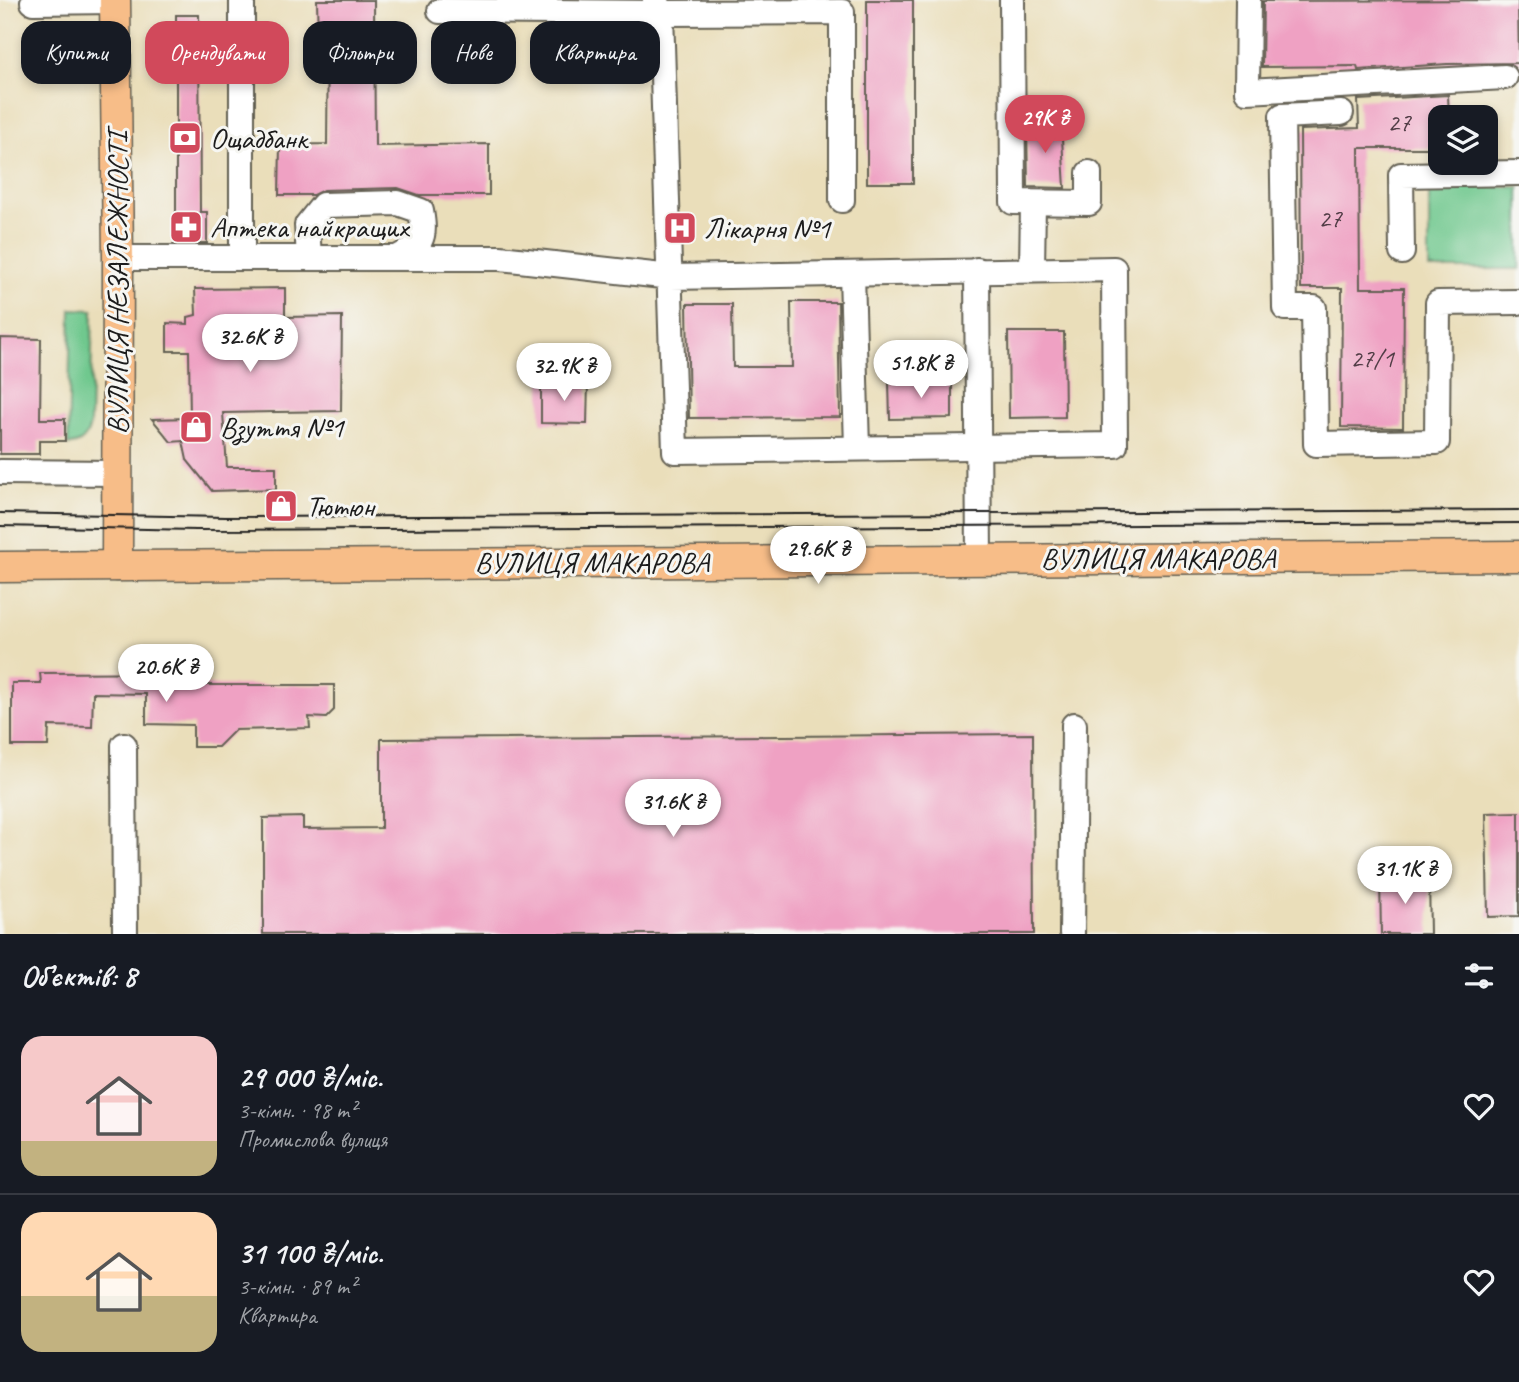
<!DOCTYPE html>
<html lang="uk">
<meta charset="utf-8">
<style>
:root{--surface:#171b24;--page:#242831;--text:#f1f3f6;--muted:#9ea1a6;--line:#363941;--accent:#d1495b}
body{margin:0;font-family:Caveat,sans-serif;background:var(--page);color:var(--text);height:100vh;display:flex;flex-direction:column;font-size:26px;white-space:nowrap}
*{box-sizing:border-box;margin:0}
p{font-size:23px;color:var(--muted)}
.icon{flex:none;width:38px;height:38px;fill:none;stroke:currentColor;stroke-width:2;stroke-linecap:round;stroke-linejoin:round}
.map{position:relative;height:934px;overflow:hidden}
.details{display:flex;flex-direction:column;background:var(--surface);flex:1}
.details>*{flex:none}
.guide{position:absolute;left:21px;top:21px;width:700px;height:63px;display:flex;gap:14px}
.buttons{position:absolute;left:1428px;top:105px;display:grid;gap:14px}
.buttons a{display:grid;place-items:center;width:70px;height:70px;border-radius:14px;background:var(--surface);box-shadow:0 4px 10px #0003;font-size:35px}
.price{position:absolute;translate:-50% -60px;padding:0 16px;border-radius:24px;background:#fff;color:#222;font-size:23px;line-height:46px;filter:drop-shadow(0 2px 4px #0008)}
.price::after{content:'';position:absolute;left:50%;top:42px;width:21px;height:16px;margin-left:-10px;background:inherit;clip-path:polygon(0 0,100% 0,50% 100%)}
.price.on{background:var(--accent);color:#fff}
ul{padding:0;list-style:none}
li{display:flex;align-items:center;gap:21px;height:175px;padding:0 21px}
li+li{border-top:2px solid var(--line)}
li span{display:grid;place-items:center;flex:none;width:196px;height:140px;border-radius:21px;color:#555}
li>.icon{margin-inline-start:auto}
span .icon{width:84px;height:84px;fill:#fffc;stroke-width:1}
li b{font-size:30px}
h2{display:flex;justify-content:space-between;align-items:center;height:84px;padding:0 21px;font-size:30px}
.pill{padding:0 24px;border-radius:21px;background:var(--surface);box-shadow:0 4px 10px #0003;font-size:24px;line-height:63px}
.pill.on{background:var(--accent);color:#fff}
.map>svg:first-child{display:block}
</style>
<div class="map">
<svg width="1519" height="934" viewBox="0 0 1519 934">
<rect width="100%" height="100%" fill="#f6f6f2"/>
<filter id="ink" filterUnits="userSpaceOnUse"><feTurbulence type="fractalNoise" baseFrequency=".0143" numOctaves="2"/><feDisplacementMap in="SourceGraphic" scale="14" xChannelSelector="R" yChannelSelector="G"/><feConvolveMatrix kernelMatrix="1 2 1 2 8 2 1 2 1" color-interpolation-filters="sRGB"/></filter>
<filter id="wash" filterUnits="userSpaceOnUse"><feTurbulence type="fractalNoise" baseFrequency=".00686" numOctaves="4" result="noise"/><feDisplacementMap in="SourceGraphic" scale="28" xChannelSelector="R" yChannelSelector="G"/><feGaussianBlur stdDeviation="1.57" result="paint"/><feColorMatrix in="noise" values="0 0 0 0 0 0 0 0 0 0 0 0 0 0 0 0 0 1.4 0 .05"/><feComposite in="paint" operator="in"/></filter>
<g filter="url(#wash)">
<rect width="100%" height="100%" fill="#eadeba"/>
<g fill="#70c88e" stroke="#467255" stroke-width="2">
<rect x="1429" y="187" width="90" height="82"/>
<path d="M71,309L93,310L90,423C88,437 82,445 68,445Z"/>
</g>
<g id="blocks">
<g fill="#efa1c3">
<path d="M317,0H374L375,146L489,144V195H419L398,188L323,190L313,195H279L280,145L327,144L328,36L318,38Z"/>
<rect x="867" y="0" width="46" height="183"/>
<path d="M1518,0L1519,63L1447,64L1358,70L1357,66L1262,67L1263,1Z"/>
<path d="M176,15H199L200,212H207V243H176Z"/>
<path d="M1448,95L1449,117H1440V148H1359L1360,288H1404L1403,428L1341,427L1342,288H1301L1300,130L1359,128L1358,100Z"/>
<path d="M1061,122L1065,188L1028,187L1027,123Z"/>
<path d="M285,288V317L342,316L341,411L223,413L227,467H276V489L212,491L187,460L183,441L171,442L152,419L190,418L189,351H167V323L188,324V317L196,315L195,289Z"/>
<path d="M791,302H838L840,417L689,418L687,304H732L733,367H792Z"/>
<path d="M1008,332H1064L1065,417L1009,418Z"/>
<path d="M0,338L41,339L40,419H65V441H39V454H0Z"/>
<path d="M952,381V418L890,419L889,382Z"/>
<path d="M541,382H588L587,424L541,423Z"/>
<path d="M198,672V685H334V710L326,718L309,717L310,728L235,730L218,747H193V725L146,724V694L93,693L92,727L49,726L48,746H12V683H41L40,673Z"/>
<path d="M1033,734L1034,934H263V818L303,817V829L381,828V739Z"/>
<path d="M1519,812V916L1488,917L1486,813Z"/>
<path d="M1429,877L1430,934H1381L1380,878Z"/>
</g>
</g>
</g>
<g filter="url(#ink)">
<use href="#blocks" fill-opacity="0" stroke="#646053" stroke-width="2"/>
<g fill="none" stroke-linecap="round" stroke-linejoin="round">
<defs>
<g id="minor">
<path d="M1012,0L1013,202L1089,203V173"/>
<path d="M1248,0L1247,91L1505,77"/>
<path d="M33,2L115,1"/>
<path d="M440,11L661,13L842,12V200"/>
<path d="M1341,113L1282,116L1285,308H1314L1316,444L1437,442L1438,303L1519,302"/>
<path d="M1402,252L1401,175L1519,173"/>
<path d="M118,258H500L671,277L1114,269L1115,445L675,451L661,13L655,0"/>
<path d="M242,258V0"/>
<path d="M309,258L307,225L323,205L398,203L421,211C426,239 422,245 397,258"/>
<path d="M1032,269L1033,203"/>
<path d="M977,270L979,560"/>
<path d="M852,274L857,448"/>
<path d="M0,472L118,473"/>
<path d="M124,745L125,934"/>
<path d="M1072,934L1074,725"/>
</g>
<g id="major">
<path d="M115,0L118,258L117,566"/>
<path d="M0,567L1519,556"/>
</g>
</defs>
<use href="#minor" stroke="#646053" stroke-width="28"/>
<use href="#major" stroke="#646053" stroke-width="33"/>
<use href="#minor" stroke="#fff" stroke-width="24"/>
<use href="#major" stroke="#f7bd88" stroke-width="30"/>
<g stroke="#1c1c1c" stroke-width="2">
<path d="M0,513L226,517L1519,510"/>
<path d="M0,526L196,530L1519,523"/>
</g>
</g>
</g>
<defs>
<symbol id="bank-square" viewBox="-11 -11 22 22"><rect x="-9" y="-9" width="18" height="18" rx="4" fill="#d1495b" stroke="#f6f6f2"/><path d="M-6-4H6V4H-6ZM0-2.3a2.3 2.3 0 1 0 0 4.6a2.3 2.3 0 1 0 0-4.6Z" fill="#fff"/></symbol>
<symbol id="pharmacy-square" viewBox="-11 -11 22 22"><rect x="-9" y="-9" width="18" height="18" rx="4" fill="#d1495b" stroke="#f6f6f2"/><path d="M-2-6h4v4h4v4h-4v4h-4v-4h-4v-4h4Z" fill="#fff"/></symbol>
<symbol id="hospital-square" viewBox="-11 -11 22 22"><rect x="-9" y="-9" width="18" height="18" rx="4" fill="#d1495b" stroke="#f6f6f2"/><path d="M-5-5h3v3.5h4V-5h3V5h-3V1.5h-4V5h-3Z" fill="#fff"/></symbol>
<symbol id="shop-square" viewBox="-11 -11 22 22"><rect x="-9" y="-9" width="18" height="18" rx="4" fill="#d1495b" stroke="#f6f6f2"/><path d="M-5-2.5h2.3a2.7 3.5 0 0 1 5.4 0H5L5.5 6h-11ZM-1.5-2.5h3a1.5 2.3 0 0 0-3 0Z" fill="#fff"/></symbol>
</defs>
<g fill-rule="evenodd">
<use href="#bank-square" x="166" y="119" width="38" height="38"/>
<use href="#pharmacy-square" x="167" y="208" width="38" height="38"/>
<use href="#hospital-square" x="661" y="209" width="38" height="38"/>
<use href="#shop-square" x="177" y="408" width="38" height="38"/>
<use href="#shop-square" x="262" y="487" width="38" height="38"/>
</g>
<g text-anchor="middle" stroke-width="6" stroke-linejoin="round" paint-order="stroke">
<g font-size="26" fill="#513d46">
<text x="1399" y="131">27</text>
<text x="1330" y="227">27</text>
<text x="1372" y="367">27/1</text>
</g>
<g font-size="30" fill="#1c1c1c" stroke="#f6f6f2" text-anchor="start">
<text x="210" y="148">Ощадбанк</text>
<text x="210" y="237">Аптека найкращих</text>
<text x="704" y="238">Лікарня №1</text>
<text x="220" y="437">Взуття №1</text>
<text x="306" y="516">Тютюн</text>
</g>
<g font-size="30" fill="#1c1c1c" stroke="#f6f6f2">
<text transform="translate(117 283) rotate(-90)" y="10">ВУЛИЦЯ НЕЗАЛЕЖНОСТІ</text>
<text x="1158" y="568">ВУЛИЦЯ МАКАРОВА</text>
<text x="592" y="572">ВУЛИЦЯ МАКАРОВА</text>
</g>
</g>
</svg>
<div class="buttons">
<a><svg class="icon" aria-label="layers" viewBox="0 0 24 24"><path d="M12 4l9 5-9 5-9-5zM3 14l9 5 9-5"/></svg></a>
</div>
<b class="price on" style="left:1045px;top:155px">29K ₴</b>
<b class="price" style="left:250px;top:374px">32.6K ₴</b>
<b class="price" style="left:921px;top:400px">51.8K ₴</b>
<b class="price" style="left:564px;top:403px">32.9K ₴</b>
<b class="price" style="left:818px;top:586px">29.6K ₴</b>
<b class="price" style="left:166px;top:704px">20.6K ₴</b>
<b class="price" style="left:673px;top:839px">31.6K ₴</b>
<b class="price" style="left:1405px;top:906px">31.1K ₴</b>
<div class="guide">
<a class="pill">Купити</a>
<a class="pill on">Орендувати</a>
<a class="pill">Фільтри</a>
<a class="pill">Нове</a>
<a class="pill">Квартира</a>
</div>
</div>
<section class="details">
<h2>Об’єктів: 8<svg class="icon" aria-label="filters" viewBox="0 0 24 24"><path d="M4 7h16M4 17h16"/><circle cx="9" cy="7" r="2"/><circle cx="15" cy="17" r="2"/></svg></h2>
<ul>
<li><span style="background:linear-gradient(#f6c9c9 75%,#c2b280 0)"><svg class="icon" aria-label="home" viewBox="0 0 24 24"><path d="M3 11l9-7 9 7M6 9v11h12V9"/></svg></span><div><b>29 000 ₴/міс.</b><p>3-кімн. · 98 m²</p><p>Промислова вулиця</p></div><svg class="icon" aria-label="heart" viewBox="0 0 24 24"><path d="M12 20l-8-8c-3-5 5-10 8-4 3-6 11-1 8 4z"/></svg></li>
<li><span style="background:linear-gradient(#ffd9b3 60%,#c2b280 0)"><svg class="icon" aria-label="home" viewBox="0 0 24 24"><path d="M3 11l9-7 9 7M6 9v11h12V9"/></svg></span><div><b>31 100 ₴/міс.</b><p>3-кімн. · 89 m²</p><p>Квартира</p></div><svg class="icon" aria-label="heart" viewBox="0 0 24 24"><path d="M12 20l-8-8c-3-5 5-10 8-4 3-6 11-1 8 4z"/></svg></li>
</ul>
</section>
